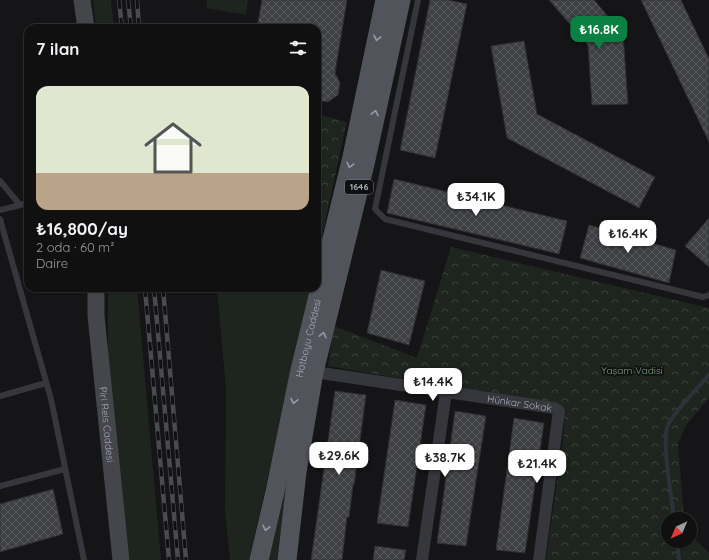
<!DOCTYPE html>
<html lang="tr">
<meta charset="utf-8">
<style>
:root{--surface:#101011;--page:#1e1e1f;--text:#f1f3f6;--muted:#9c9d9f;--line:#303031;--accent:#0b8043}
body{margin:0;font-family:Quicksand,sans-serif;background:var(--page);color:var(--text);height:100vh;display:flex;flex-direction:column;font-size:15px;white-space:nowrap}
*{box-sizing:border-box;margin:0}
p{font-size:13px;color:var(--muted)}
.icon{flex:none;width:22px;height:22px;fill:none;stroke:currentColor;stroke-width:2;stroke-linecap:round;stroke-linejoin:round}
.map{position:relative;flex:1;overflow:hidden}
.details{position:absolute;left:24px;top:24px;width:297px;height:268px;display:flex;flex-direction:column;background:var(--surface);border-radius:12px;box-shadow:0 1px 3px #0004,0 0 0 1px var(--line)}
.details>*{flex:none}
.needle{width:26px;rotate:224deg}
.buttons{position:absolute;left:661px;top:512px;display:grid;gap:8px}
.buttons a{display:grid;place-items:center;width:36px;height:36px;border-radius:50%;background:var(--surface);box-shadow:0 1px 3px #0004,0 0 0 1px var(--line);font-size:20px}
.price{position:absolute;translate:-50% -34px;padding:0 9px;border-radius:8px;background:#fff;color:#222;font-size:13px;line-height:26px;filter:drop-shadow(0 1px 2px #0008)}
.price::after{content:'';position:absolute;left:50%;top:24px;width:12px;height:9px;margin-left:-6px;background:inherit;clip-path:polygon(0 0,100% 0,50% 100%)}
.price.active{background:var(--accent);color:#fff}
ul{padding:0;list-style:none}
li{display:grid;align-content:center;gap:8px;height:212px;padding:0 12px}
li span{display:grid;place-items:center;height:124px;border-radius:12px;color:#555}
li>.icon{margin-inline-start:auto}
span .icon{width:72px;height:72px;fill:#fffc;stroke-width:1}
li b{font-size:17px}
h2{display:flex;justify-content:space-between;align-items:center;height:48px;padding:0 12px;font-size:17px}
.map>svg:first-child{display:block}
</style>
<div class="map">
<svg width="709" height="560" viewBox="0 0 709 560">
<defs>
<pattern id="park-crowns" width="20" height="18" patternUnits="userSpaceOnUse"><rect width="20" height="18" fill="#1d251e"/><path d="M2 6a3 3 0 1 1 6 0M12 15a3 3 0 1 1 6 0" fill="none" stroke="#3b423c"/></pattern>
<pattern id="building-cross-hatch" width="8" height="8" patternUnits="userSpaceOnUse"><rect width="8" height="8" fill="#3f4044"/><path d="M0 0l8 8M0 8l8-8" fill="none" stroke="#58595d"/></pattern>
</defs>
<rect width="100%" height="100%" fill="#151517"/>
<g fill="#1d251e">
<path d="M93,0H111L114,28H96Z"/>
<path d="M207,0H248L246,15L206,8Z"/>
<path d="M317,203L329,204L317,260Z"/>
<path d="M108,288H137L161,560H130L108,361Z"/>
<path d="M217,288H311L249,560H230L225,513L226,390Z"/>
<path d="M286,490L277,560H268Z"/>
</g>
<g fill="url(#park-crowns)">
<path d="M317,114L347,122L329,204L317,203Z"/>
<path d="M451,247L709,308V398L687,424L678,443L684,519H668V541H690V534L709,553V560H546L563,440L565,408L547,404L328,366L334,326L417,358Z"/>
</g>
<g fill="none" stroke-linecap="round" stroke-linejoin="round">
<g stroke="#2b333a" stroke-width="4">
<path d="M674,519C672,499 661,441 668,425C675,410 698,388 709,375"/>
<path d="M677,541L679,560"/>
</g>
</g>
<g fill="url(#building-cross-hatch)" stroke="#2f2f33">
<path d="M262,0H347L335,73L340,83L338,95L328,102L317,100V28H257Z"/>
<path d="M430,0H448L467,4L435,158L400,150Z"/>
<path d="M549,0H594L623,34L628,104L592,105L588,45Z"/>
<path d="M641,0H681L709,59V142Z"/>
<path d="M524,41L537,114L655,177L639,208L507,138L491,46Z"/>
<path d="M394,179L567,221L559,254L387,213Z"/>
<path d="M709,218V267L685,246Z"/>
<path d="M589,225L676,250L669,283L580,258Z"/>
<path d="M381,270L425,281L409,345L367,333Z"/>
<path d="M335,391L366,395L354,485H353L349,517H347L342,560H311Z"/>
<path d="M395,400L426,405L408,527L377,523Z"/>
<path d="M455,411L486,416L466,546L437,543Z"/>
<path d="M514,418L544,423L525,553L496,550Z"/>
<path d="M53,489L63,534L0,552V504Z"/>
<path d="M375,546L406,550L404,560H373Z"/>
</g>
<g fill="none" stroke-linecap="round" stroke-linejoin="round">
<g stroke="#36373c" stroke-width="6">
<path d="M418,0L375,209L385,219L703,297L709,295"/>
<path d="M0,181L20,205"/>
<path d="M0,210L28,203"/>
<path d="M0,219L51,399L84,560"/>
<path d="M0,396L46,383"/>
<path d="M0,486L65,469"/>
</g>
<g stroke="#36373c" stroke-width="12">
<path id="s1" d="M308,371L554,408L559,411L539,560"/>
<path d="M422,560L446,392"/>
</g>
<g stroke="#44464c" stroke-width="17">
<path d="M82,0L86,28"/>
<path id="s2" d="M96,288V316L121,560"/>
</g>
<g stroke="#52545b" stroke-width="19">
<path id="s3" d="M259,560L275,492L300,370L352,157L385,0"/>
<path d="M287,560L297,472L314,372L365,164L401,0"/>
</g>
<defs>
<g id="rail">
<path d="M119,0L122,28"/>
<path d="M128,0L131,28"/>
<path d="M137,0L139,28"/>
<path d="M145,288L169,560"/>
<path d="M154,288L178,560"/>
<path d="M163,288L186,560"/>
</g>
</defs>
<use href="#rail" stroke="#494b51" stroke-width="4.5"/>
<use href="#rail" stroke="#101012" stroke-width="3" stroke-dasharray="9" stroke-linecap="butt"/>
</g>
<defs><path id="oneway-chevron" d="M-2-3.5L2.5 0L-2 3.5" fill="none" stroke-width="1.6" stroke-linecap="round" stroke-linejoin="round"/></defs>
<g stroke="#969aa5">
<use href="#oneway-chevron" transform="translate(377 38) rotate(102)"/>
<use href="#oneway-chevron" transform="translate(375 113) rotate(-77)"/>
<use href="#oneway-chevron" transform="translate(350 165) rotate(104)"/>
<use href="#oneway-chevron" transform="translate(323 335) rotate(-76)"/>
<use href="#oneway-chevron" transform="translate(294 401) rotate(102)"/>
<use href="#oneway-chevron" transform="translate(266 528) rotate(103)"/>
</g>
<g text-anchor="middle" stroke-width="3.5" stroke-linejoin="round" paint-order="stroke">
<rect fill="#101012" stroke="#7a7c86" stroke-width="1" x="345" y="180" width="28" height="14" rx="3"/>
<g font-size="9" font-weight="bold" fill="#a7abb7">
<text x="359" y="190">1646</text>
</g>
<g font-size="10" fill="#a7abb7" stroke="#101012">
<text dy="4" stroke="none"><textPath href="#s3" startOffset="227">Hatboyu Caddesi</textPath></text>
<text dy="4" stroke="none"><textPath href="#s1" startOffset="214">Hünkar Sokak</textPath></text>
<text dy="4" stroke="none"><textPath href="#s2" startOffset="137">Piri Reis Caddesi</textPath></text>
</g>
<g font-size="10" fill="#7ea182" stroke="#101012">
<text x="632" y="374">Yaşam Vadisi</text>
</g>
</g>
</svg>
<div class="buttons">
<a><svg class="needle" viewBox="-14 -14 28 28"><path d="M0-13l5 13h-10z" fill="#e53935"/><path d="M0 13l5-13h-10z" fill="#9c9d9f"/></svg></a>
</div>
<b class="price active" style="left:599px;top:50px">₺16.8K</b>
<b class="price" style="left:476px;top:217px">₺34.1K</b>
<b class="price" style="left:628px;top:254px">₺16.4K</b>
<b class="price" style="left:433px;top:402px">₺14.4K</b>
<b class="price" style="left:339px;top:476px">₺29.6K</b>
<b class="price" style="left:445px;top:478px">₺38.7K</b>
<b class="price" style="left:537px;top:484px">₺21.4K</b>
<section class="details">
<h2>7 ilan<svg class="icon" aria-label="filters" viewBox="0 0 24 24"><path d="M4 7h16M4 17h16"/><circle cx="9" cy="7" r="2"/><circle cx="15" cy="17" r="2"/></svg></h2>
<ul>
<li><span style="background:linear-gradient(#dfe7d0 70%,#b9a48a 0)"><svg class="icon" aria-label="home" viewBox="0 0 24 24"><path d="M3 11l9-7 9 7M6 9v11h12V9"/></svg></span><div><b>₺16,800/ay</b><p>2 oda · 60 m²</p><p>Daire</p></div></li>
</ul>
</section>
</div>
